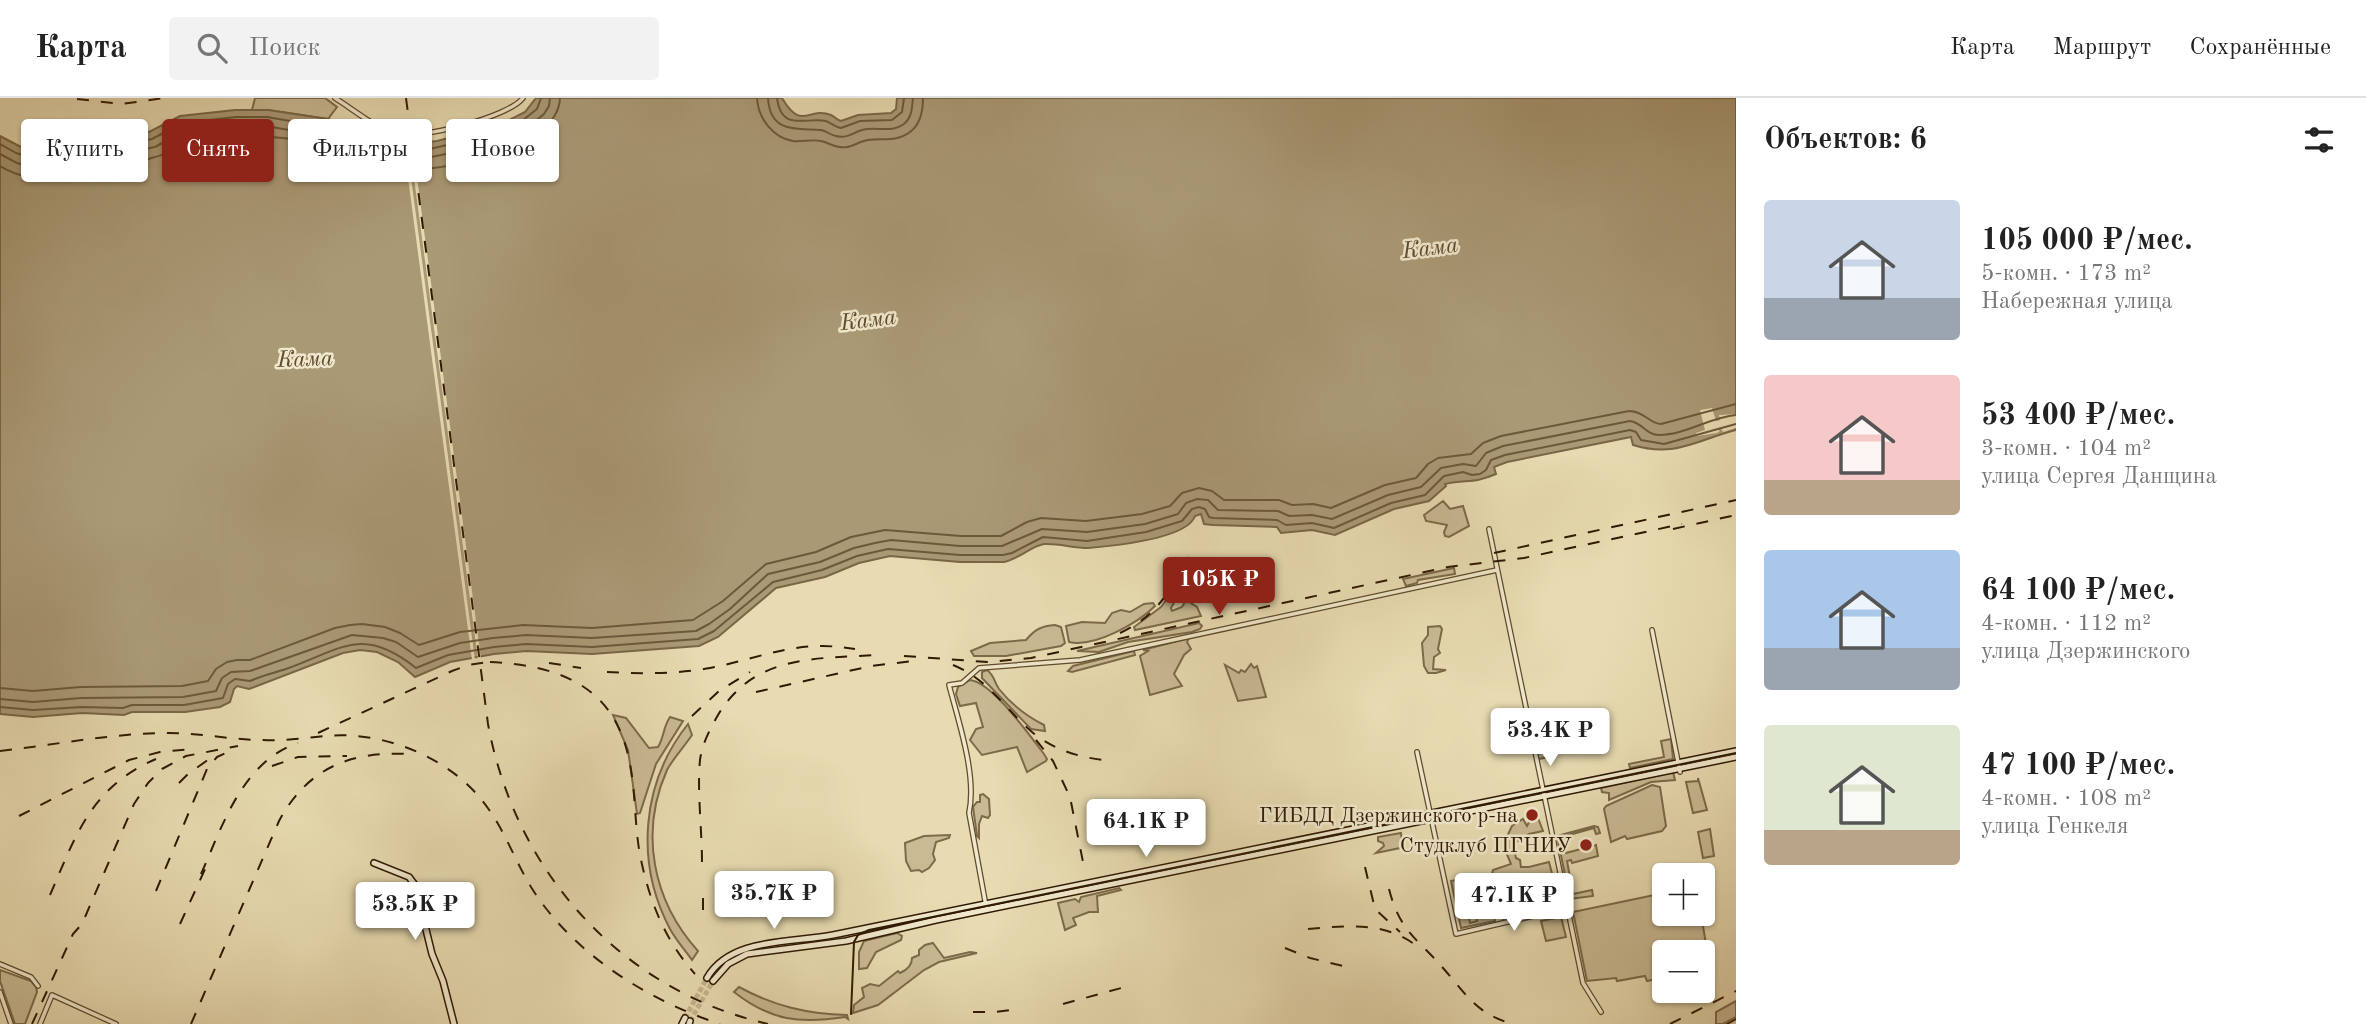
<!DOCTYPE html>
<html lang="ru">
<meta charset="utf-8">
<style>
:root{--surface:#fff;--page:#f2f2f2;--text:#222;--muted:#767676;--line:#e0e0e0;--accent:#8f2418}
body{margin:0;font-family:"Old Standard TT",serif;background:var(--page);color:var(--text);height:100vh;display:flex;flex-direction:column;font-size:26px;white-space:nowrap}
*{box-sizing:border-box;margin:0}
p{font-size:23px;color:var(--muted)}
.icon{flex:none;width:38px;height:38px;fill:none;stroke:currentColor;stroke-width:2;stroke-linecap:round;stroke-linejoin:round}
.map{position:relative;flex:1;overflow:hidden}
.drawer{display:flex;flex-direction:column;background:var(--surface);width:630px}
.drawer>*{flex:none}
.banner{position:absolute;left:21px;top:21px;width:665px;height:63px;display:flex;gap:14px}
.buttons{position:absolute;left:1652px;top:765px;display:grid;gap:14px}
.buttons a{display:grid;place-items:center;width:63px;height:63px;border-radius:7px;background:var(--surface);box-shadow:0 2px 5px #0004;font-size:35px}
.price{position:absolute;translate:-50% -60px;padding:0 16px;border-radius:7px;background:#fff;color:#222;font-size:23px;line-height:46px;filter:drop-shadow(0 2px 4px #0008)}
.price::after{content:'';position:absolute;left:50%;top:42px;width:21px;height:16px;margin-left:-10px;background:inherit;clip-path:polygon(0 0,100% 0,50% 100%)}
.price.on{background:var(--accent);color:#fff}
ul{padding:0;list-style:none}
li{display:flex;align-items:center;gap:21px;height:175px;padding:0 28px}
li span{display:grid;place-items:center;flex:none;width:196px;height:140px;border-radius:7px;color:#555}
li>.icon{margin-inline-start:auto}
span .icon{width:84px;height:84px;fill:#fffc;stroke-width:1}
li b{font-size:30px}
h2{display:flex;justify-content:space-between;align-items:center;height:84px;padding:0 28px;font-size:30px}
.pill{padding:0 24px;border-radius:7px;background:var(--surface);box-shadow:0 2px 5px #0004;font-size:24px;line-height:63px}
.pill.on{background:var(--accent);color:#fff}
header{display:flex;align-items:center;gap:42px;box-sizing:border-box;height:98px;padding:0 35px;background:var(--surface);border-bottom:2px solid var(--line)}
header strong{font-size:33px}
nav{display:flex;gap:38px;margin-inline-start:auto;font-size:24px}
.search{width:490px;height:63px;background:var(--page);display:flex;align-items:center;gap:18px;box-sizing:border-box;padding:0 24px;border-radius:7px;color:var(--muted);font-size:26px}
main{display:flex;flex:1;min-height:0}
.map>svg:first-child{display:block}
</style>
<header>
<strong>Карта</strong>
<div class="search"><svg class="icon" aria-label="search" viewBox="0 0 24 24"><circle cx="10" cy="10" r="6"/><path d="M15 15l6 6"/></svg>Поиск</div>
<nav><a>Карта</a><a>Маршрут</a><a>Сохранённые</a></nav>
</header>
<main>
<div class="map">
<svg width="1736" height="926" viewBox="0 0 1736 926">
<rect width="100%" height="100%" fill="#e8dbb1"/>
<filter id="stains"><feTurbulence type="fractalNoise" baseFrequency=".00286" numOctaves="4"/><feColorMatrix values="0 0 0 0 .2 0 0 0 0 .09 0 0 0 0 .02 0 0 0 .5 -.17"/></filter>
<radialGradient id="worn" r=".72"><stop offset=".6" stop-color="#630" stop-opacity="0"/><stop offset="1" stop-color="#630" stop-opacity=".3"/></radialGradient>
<g fill="#c9ba93" stroke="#7c6a4a" stroke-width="2">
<path d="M255,0H325L337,9L328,21L268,12H252Z"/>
<path d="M1443,403L1450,411L1463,408L1469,428L1449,439L1445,438L1444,434L1447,427L1426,423L1424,417Z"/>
<path d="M1454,470L1455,476L1418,482L1417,485L1406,488L1403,481Z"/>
<path d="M1172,494H1175L1178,498L1171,510L1172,513L1182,509L1186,502L1197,509L1201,518L1135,532L1134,529L1161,509Z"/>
<path d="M1153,505L1155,508C1138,525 1094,550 1069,544L1066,528L1082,524L1105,525L1112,515L1121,512L1130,514L1144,506Z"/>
<path d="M1199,525L1202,528L1200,531L1192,534L1128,544L1099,554L1077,553Z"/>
<path d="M1055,527L1061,529L1065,545L1061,548L1006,558H974L971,553L990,545L1026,542C1035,531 1042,528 1055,527Z"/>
<path d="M1440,528L1442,531L1438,551L1440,555L1434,559L1433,571L1446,572L1436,575H1428L1424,568L1422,545L1428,537V529Z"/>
<path d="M1189,540L1187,544L1191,551L1184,557L1174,576L1182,588L1150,597L1140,558L1148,553L1143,552Z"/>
<path d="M1134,553L1135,557L1072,574L1068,573L1073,568Z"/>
<path d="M1251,566L1254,570L1257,568L1266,599L1238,603L1225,567L1239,575L1241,572L1245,574Z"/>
<path d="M987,572C995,578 994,584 999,591C1011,606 1028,619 1044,627L1045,633L1031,631L982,580V574Z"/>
<path d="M970,582C992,584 1030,638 1044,656L1047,661L1046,663L1027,674L1017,649L982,657L970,642L976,631L983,629L976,605L960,608L956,596L958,589Z"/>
<path d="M613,617L626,620L649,650L658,649C664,640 663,629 670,619L683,623L656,666L640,715L637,716L628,652Z"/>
<path d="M688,626L692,637C684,649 674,659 667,672C639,735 653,803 698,853L692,862C684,851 676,842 670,831C635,765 641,685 688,626Z"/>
<path d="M1551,641L1556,658L1538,661L1535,644Z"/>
<path d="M1671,641L1673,661L1630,670L1629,666L1664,659L1661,643Z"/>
<path d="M1673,674L1675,682L1651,684L1609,702V695L1602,694L1601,690Z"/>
<path d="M1698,680L1707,712L1693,715L1686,684L1698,683Z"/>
<path d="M1652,687L1660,689L1666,728L1662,733L1627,741L1625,738L1611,744L1604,711L1606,708Z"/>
<path d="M983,696L989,701L990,717L988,720L982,718L979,726V740L977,738L973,709L977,704H980V697Z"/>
<path d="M1538,720L1543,733L1529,736L1513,746L1516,760L1520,762L1521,769H1529L1549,764L1555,787L1549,790L1537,786L1533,779L1521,787L1522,816L1503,821V818L1514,815L1510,794L1493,797L1489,795L1510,788L1508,778L1491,780L1493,772L1511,766L1503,747L1512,728L1523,721L1527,728L1530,722Z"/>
<path d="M1594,728L1598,729L1600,735L1596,736L1594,730L1562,739L1566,755L1596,747L1598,758L1572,765L1571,762L1567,763L1573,796L1592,792L1593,798L1570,801L1557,738Z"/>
<path d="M1710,731L1714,758L1703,760L1698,734Z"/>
<path d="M1401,735L1402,746L1400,750L1376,755L1384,748L1383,745L1378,743V739Z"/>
<path d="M950,737L949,740L936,744L933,756L935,762L929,770L922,774L919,772L911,773L906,763L905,745L924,738Z"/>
<path d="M1462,781L1470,825L1477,823L1474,807L1480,806L1483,800H1487L1493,811L1495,823L1461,830L1451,783Z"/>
<path d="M1119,790L1121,792L1097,798L1098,814H1089L1073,820L1076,827L1065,832L1058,805L1075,801L1079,804L1081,799Z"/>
<path d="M1664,795V816H1701L1709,864L1703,866V854H1664V873L1661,880L1647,883L1645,878L1617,883L1616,880L1587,883L1573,814Z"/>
<path d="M1561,819L1566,839L1546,843L1541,823Z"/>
<path d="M897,835L902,838L901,842L876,854L867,870L859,871V854L864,843Z"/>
<path d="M933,845L944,860L970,854L977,855L939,864L924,872L878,907L853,915L854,907L864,899L862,890L870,886L879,888L898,873L900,875C907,872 912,867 912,860L919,857V852L925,847Z"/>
<path d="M0,872L31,883L36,889L37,894L25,926H15L0,883Z"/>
<path d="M739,889C774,908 807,916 847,917L848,921L845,919C800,926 771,923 734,894Z"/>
<path d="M1736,903V919L1723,926H1716V914Z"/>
</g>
<path fill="#a99975" stroke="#796646" stroke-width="2" d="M536,0H782C802,34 808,8 831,17C835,19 837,22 841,23L858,17L891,15L896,11L897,0H1736V332C1697,342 1675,360 1633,347L1631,339L1507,364L1494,369L1496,376C1473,386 1467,381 1445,386L1446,388L1429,403L1394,411L1335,437L1312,432L1281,435L1277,429L1213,427L1204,426L1201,416L1195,418C1187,441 1111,448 1088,450C1073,450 1058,445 1044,446C1031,448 1019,461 1004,464H960L890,458L859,465L825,479L776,490L718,539L699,548L592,556L526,553L494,556L450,564L415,579L398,564L377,554L360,552L343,555L249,591L237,588L234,591L230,604L220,609L185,614H132L124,617L82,615L33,619L0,616V38L19,48L34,53L65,48L100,50L120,46L132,38L149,34L180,18L235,12H268L328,21L360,32L379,43L408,46L437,43L501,26L525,14Z"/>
<g fill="#e8dbb1">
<path d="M403,42H406L475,562H472Z"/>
<path d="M409,42H412L481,561L478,562Z"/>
<path d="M1712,310L1716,323L1720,322L1719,317L1736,316V330L1723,334L1721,330L1717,331L1720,333L1717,335L1697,338L1696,335L1705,332L1700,312Z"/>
</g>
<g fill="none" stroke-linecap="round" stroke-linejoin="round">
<g stroke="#6c593a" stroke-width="2">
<path d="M757,0C758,20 773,40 793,43C802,44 812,41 821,43C830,45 836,51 847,49C854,48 860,43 868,42C883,40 897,44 910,34C921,26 923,13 923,0"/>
<path d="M768,0C770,36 797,30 821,32C827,33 830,37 836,38C847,41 852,35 862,32C876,28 892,36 905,25C912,19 912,9 913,0"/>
<path d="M777,0C781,34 805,19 826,23C831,25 835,29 841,30L860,23L892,22L902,14L904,0"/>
<path d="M0,46L16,55L33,60L65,55L101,57L121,52L136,44L152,41L182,25L236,19H267L343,32L385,52H425L478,40L518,26L537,11L541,0"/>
<path d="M0,56L17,65L32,69L65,63L102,66L124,61L140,52L155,49L184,33L266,28L340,41L383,60H426L481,49L522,34L544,16L549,8L550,0"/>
<path d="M0,68C28,84 33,77 61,74C79,73 96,78 114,74C125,72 133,67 143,63C151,59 160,59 168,54C174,51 180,45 186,43C196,41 228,39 239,38C266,37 313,42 338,51C354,57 365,68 382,71C424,78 558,56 560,0"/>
<path d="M0,590L33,593L81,589L182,588L208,583L216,571L227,564L237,562H250L335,530L350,527L362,526L385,529L400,535L419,547L460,534L523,527L592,530L693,522L723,503L766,466L816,454L851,439L885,432L961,438H1001L1027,424L1041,420L1086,423L1142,416L1170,408L1182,395L1199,390L1212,393L1224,402H1279L1292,407L1313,406L1331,410L1385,387L1416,380L1428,366L1438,360L1471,356L1483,345L1501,338L1629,313C1644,313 1650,326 1661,326L1736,306"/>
<path d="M0,601L33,604L81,600L183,599L216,593L222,580L231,574L250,573L352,537L383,540L396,544L418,559L460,545L493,540L526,537L592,540L696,533L709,526L730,511L768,476L820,464L854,450L875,445L891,442L960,448H1002L1042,431L1087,434L1145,426L1178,416L1186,405L1197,401L1208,402L1218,412L1278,413L1289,418L1312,417L1332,421L1388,397L1421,389L1441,370L1463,366L1476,368L1486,355L1503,348L1630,323C1643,325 1646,337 1659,337C1686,337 1710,319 1736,317"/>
<path d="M0,609L33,612L82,609L123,610L132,607H184L223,600L228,586L235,581L250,583C261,578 274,575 286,571C342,551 362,527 416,570L448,557L494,549L526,546L592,549L698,541L714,533L773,484L822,472L857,458L888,451L960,457H1003L1012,455L1043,439L1087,443L1146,434L1182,423L1192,411L1199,409L1205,411L1209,419L1213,420L1277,422L1286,427L1312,425L1334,430L1391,405L1425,397L1444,378L1463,374L1472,377L1480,376L1486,372L1491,362L1505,357L1630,332L1636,334L1641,342L1664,346L1736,326"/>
</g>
<g stroke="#c3b48e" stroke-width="5" stroke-dasharray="5 2.5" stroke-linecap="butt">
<path d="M685,920L707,880"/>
<path d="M690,923L713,883"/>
</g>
<defs>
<g id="street">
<path d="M335,0C354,12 374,29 396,36C418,42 509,19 523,0"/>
<path d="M1489,431L1583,885L1601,914"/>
<path d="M1652,532L1680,674"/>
<path d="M1417,654L1456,836L1567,810"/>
<path d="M986,808L969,715C977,678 959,625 949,587L962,585L979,570L1080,562L1497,472"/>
<path d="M0,866L31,879L38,888"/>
<path d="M0,894L11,926"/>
<path d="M40,926L52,897L116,926"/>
</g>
<g id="secondary">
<path d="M374,765L409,779L415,787L432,856L443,883L454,926"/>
<path d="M707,880C730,839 793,845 833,837L1736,653"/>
<path d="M713,883L728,866L747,856L846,843L936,822L1736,659"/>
<path d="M682,926L685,920"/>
<path d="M689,926L690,923"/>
</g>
</defs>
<use href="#street" stroke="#5e4a2c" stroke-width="6"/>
<use href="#secondary" stroke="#301900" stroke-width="8"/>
<use href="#street" stroke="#f0e8cc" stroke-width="3.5"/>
<use href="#secondary" stroke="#f0e8cc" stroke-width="5"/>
<g stroke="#301900" stroke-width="2">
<path d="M851,916L854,844L858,837L869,832L1736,655"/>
<path d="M1727,926L1736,921"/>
</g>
<g stroke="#301900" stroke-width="2" stroke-dasharray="12 12" stroke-linecap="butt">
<path d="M406,0L488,626C515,773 620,892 768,926"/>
<path d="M77,1L122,6L164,0"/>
<path d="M1673,431L1736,417"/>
<path d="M1494,455L1736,402"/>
<path d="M1120,535C1157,518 1170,493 1189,459"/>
<path d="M904,558L988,564L1031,560L1448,469L1524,460L1682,426"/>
<path d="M490,564C555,567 612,586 628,657C636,689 634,724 640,757C649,802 664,841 695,876"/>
<path d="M549,565L581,570"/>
<path d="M953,567C988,581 1005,611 1032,634C1052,651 1078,659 1103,662"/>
<path d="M607,574C641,576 677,576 710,570C766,559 796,541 855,551"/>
<path d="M756,594L871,568L913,563"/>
<path d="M692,618L719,593L750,574"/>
<path d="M318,635L452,573L468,567L489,564"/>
<path d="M1036,642L1053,663L1070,699L1083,764"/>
<path d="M0,653C54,647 108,636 163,635C196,634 229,642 263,642C284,643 305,640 326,638C377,633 435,654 471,690C501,720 510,754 531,789C572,855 647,902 720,926"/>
<path d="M272,668L298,659L347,658"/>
<path d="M179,685L188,676L212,659"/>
<path d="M19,718L129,662L160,654L193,651"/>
<path d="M702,764C702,733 697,692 700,662C702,646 710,631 718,617C754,557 813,561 875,557"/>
<path d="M1365,769L1375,811L1400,834"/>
<path d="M201,776C223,727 242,664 298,645"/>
<path d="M1389,791C1400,834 1417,840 1443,870C1466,896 1476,916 1513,926"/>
<path d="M156,793L207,671L217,659L232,652"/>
<path d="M50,797C76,737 91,689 156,661"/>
<path d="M703,800V817"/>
<path d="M180,826L206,769"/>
<path d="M1308,831C1344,828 1382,823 1414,846"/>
<path d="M1285,850L1310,860L1351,870"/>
<path d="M1063,906L1125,889"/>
<path d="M973,914H995L1018,911"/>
<path d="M32,926L73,836L82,826L134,706L148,685L162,671L186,658L238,648"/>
<path d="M191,926L279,723C307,671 349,653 407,656"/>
<path d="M1670,926L1736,893"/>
</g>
</g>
<g fill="#8f2418" stroke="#f0e8cc" stroke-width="2.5">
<circle cx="1532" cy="717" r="7"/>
<circle cx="1586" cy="747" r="7"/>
</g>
<g text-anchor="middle" stroke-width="5" stroke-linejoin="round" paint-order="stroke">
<g font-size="21" fill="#301900" stroke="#f0e8cc" text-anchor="end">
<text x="1518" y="724">ГИБДД Дзержинского р-на</text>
<text x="1572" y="754">Студклуб ПГНИУ</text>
</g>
<g font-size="23" font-style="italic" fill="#604c2f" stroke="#f0e8cc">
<text transform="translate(1430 149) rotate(-7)" y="8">Кама</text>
<text transform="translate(868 221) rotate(-7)" y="8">Кама</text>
<text transform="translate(305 260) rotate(-2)" y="8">Кама</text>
</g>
</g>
<rect width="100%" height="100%" filter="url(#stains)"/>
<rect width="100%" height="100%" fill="url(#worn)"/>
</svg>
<div class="buttons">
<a>+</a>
<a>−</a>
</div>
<b class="price on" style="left:1219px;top:519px">105K ₽</b>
<b class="price" style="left:1550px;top:670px">53.4K ₽</b>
<b class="price" style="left:1146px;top:761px">64.1K ₽</b>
<b class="price" style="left:774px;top:833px">35.7K ₽</b>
<b class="price" style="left:1514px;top:835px">47.1K ₽</b>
<b class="price" style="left:415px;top:844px">53.5K ₽</b>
<div class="banner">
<a class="pill">Купить</a>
<a class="pill on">Снять</a>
<a class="pill">Фильтры</a>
<a class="pill">Новое</a>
</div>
</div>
<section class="drawer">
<h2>Объектов: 6<svg class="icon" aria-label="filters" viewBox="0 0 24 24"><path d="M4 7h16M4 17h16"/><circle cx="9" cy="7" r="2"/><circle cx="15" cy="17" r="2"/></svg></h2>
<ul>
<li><span style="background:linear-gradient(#c9d6e8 70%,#9aa5b1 0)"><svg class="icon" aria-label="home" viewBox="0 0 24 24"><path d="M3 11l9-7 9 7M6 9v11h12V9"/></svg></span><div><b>105 000 ₽/мес.</b><p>5-комн. · 173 m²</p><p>Набережная улица</p></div></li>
<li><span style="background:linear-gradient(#f6c9c9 75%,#b9a48a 0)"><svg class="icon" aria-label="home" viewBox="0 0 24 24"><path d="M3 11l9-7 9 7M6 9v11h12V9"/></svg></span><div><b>53 400 ₽/мес.</b><p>3-комн. · 104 m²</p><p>улица Сергея Данщина</p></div></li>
<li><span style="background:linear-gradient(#a9c7e8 70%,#9aa5b1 0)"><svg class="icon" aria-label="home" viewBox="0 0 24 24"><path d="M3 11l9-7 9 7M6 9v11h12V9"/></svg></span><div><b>64 100 ₽/мес.</b><p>4-комн. · 112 m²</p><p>улица Дзержинского</p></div></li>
<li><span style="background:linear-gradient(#dfe7d0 75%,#b9a48a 0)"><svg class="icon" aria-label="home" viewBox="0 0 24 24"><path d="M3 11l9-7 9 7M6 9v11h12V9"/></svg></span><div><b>47 100 ₽/мес.</b><p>4-комн. · 108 m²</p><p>улица Генкеля</p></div></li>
</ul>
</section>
</main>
